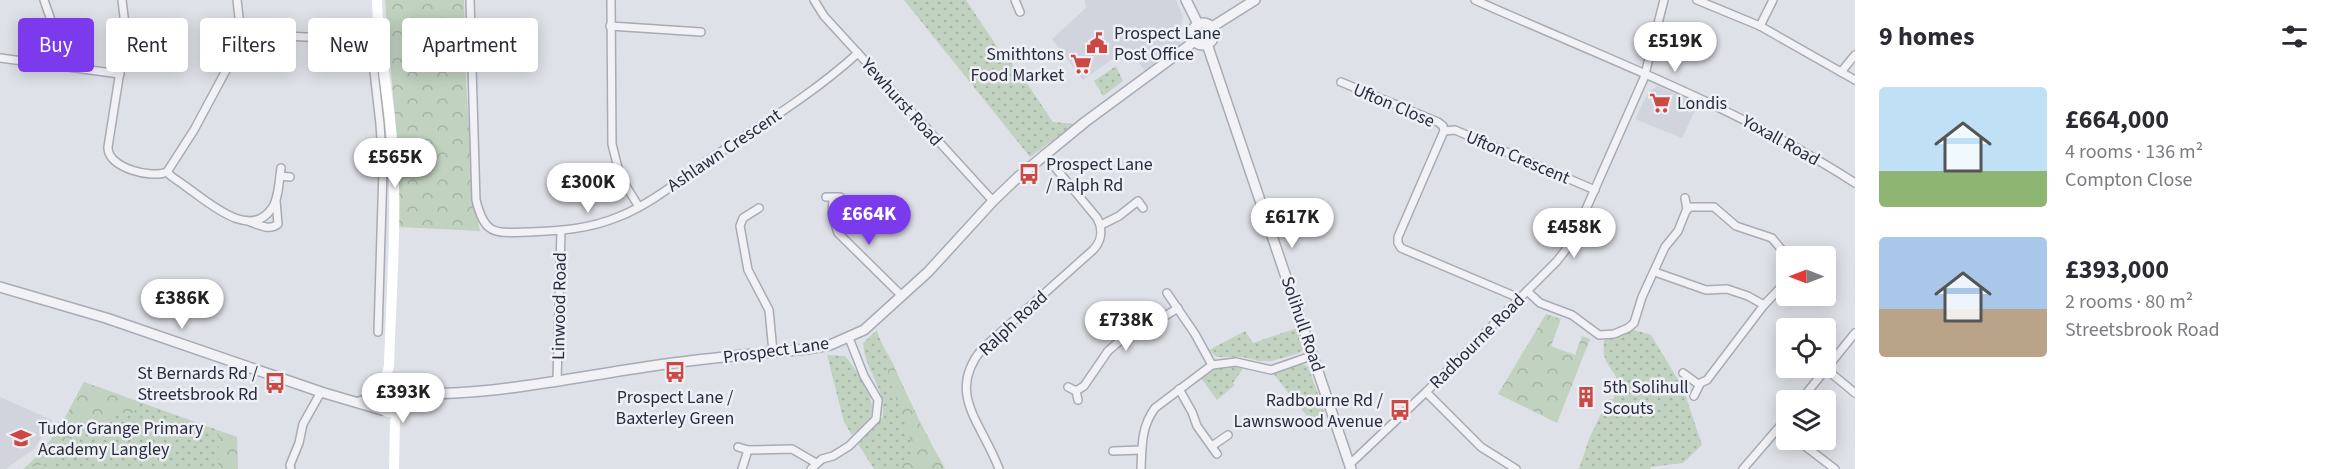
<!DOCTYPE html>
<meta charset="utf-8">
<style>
:root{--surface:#fff;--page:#f7f7f7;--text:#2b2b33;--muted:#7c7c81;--accent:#7c3aed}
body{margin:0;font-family:"Source Sans 3",sans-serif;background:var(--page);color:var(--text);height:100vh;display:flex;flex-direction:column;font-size:22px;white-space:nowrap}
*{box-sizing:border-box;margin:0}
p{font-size:20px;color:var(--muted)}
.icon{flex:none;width:33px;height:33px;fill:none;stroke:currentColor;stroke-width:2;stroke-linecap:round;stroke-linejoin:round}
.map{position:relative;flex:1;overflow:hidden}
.drawer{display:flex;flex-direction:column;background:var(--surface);width:480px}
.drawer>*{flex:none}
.guide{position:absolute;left:18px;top:18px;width:570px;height:54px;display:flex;gap:12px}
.needle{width:39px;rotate:270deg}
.controls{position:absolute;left:1776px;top:246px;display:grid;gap:12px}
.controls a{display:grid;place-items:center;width:60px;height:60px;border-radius:6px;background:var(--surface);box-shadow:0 3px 15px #0003;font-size:30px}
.price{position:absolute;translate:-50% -51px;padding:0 14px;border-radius:21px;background:#fff;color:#222;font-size:20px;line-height:39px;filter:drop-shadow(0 2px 3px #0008)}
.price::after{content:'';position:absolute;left:50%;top:36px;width:18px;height:14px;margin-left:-9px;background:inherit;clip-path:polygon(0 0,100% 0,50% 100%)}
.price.selected{background:var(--accent);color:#fff}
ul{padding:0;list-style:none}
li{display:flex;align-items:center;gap:18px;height:150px;padding:0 24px}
li span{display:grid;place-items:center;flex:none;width:168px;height:120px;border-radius:6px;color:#555}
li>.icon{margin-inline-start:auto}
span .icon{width:72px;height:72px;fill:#fffc;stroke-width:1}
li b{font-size:26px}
h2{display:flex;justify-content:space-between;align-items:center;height:72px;padding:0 24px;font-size:26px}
.tag{padding:0 21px;border-radius:6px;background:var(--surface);box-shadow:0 3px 15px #0003;font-size:21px;line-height:54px}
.tag.selected{background:var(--accent);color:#fff}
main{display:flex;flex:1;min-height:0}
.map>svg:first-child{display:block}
</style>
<main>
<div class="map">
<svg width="1855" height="469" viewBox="0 0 1855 469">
<defs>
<pattern id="grass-dots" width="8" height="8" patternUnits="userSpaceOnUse" patternTransform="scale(1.5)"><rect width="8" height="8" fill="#c1d2c0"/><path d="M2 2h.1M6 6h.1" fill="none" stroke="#a6b4a6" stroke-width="1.8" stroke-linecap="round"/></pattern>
<pattern id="forest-crowns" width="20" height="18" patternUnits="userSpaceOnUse" patternTransform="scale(1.5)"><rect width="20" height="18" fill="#c1d2c0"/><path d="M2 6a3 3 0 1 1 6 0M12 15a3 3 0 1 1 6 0" fill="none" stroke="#a6b4a6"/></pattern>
</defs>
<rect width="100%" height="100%" fill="#dfe1e8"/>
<g fill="#d1d3dd">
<path d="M1085,0H1176L1183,17L1179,35L1181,45L1145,71L1128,48L1083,80L1052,39L1086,8Z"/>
<path d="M1657,86L1698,104L1682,138L1635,119L1648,93Z"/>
<path d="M0,397L52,420L35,448L6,469H0Z"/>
</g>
<g fill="url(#grass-dots)">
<path d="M904,0H966L998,48L1022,76L1053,122L1075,124L1030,157Z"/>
<path d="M1116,66L1123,81L1103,96L1094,81Z"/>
<path d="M1297,328L1303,350L1299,353L1272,361H1259L1243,357H1217L1209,350L1245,331L1253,343Z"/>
<path d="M877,330C880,343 887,352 893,364C909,400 926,435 945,469H874L858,444L883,417C885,385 865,372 863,343Z"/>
<path d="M1634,330L1651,335L1683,388L1702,445L1683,463L1651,467L1650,469H1579L1589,439L1608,399L1613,400C1623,369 1611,378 1604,355C1603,351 1604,345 1604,340Z"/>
<path d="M827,355L845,356C857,371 883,405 867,423C863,428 857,431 852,435L844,422Z"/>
<path d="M1299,364L1308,366L1325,414L1310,420L1272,372Z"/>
<path d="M1223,367H1244L1233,383L1235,385L1217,400L1201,378L1212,370Z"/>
<path d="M84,382L237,437L230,469H23C52,446 67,414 84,382Z"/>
</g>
<g fill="url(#forest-crowns)">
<path d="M385,0H464L466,83L474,204L480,231L399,227L395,119Z"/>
<path d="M1546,314L1561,319L1551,346L1575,355L1582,336L1590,339L1557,423L1498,394Z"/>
<path d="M888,354L915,415L945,469H902L900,463L914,452L906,424L888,378Z"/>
<path d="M84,382L141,403L133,413H113L92,430L73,438L49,464L27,466C54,444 68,412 84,382Z"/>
<path d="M219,431L237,437L238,469H218Z"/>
</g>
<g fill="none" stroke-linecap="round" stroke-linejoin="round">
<defs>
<g id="minor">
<path d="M44,0L61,49L62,65"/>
<path d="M122,0L126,33L108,147C107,168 152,179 167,172C172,178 179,181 185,186C206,200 250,242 272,208C279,198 279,180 281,168"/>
<path d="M470,0L476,200C485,236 495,233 529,232C560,231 589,229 618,217C651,204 681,179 710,159C761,125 813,94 858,53"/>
<path d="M611,0L612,144L618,168L623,181L639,207"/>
<path d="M814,0L824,16L993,201"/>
<path d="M1015,0L1020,12"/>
<path d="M1475,0C1604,58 1736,106 1855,183"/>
<path d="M1697,0L1760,26L1855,80"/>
<path d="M610,26L701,32"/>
<path d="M1760,26L1773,0"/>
<path d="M241,34L368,40"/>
<path d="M369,43L368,33L370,28L379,26"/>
<path d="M371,45L380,124L383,170L378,332"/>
<path d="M0,58L120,74"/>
<path d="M1841,72L1855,55"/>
<path d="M1341,82L1438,122L1443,126L1444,131"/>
<path d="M167,172L194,130L238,48L241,34L237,0"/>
<path d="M280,176L290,177"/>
<path d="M826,197H840"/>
<path d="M833,198L832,214L838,233L901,295"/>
<path d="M1685,198L1687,209"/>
<path d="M759,208L743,218L740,226L748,270L769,310L773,352"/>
<path d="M250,222C260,225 269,231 278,224L276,201"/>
<path d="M1101,225L1119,216L1138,201L1143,208"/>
<path d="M1655,272L1706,290L1727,289L1748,296L1764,305"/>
<path d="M1527,291L1540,303L1572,315L1599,335L1614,334L1628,328L1634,323L1642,297L1665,247L1678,231L1686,211L1690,207H1714L1736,226L1772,238L1781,249L1791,256"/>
<path d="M1167,293L1195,334L1212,365"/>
<path d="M1519,298L1401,248L1398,243V237L1444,131L1455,130L1595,190"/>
<path d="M1826,369L1855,393"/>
<path d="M1683,373L1698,384L1707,380L1764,305L1782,286L1786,277"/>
<path d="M557,381L561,231"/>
<path d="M1068,387L1076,391L1078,400"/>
<path d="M1179,389L1192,412L1197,426L1217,454"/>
<path d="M1076,391L1084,386L1108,351L1122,339L1144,329L1178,308"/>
<path d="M1426,392L1481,447L1516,469"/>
<path d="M1694,396L1700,384"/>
<path d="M1801,400L1855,333"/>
<path d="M1797,440L1835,469"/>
<path d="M1212,446L1228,435"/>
<path d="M738,447L748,450L792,449L816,463"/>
<path d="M1113,451L1141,450"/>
<path d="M1350,464L1426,392L1557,261L1571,243L1644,78L1664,0"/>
<path d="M291,469L290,465L299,443L303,424L321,392"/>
<path d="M742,469L748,450"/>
<path d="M811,469L822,459L833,456L849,446L876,419L878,400L864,376L849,338"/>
<path d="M999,469C983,424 945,394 982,349L1093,250C1102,241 1103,229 1097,218L1044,154"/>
<path d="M1141,469C1142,446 1141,427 1155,408L1212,365L1236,362L1271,370L1314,355"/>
<path d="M1743,469L1786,419"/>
</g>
<g id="tertiary">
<path d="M1186,0L1198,24"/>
<circle cx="1203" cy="34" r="11"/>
<path d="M1212,27L1255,0"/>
<path d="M1207,44L1351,469"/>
<path d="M0,287L106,318L321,392L382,410"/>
<path d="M398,393C483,398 568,378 652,366C703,358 755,354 807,349L830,345L864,330L928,272L993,201L1018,177L1085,122L1195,41"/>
<path d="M359,402L379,396"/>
</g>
</defs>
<use href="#minor" stroke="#a8abb5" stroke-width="10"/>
<use href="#tertiary" stroke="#a8abb5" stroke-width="12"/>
<use href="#minor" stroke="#f2f2f6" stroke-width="7"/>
<use href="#tertiary" stroke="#f2f2f6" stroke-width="9"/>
<g stroke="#fff" stroke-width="10">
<path d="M377,0C378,52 391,103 393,155C397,225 391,296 389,366L382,393"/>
<circle cx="390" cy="401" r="11"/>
<path d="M394,469L395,422L400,406"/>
</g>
</g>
<defs>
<symbol id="civic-bare" viewBox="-9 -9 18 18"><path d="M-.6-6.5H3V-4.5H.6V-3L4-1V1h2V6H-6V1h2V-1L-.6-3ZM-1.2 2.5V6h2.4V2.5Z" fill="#ce4843" stroke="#eef0f6" stroke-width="2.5" paint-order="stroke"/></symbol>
<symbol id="supermarket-bare" viewBox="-9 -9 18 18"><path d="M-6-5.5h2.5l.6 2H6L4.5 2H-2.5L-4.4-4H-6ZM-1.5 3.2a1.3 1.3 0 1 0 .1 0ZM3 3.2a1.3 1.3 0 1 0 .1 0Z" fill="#ce4843" stroke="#eef0f6" stroke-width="2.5" paint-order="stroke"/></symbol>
<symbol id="bus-bare" viewBox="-9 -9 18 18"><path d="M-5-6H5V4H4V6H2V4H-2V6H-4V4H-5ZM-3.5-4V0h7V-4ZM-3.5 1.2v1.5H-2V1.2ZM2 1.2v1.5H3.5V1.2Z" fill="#ce4843" stroke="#eef0f6" stroke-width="2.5" paint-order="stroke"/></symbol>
<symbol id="building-bare" viewBox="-9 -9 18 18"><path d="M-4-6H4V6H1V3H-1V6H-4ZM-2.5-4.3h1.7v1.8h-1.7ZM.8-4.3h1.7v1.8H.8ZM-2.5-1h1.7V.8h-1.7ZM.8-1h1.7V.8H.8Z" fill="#ce4843" stroke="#eef0f6" stroke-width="2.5" paint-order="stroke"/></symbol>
<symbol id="school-bare" viewBox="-9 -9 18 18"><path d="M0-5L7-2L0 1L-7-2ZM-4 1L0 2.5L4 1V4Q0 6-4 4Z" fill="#ce4843" stroke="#eef0f6" stroke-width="2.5" paint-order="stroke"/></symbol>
</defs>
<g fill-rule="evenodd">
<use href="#civic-bare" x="1082" y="28" width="30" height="30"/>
<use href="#supermarket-bare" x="1066" y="49" width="30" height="30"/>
<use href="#supermarket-bare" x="1645" y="88" width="30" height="30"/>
<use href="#bus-bare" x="1014" y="159" width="30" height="30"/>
<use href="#bus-bare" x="660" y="357" width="30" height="30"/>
<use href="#bus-bare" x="260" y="368" width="30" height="30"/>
<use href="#building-bare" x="1571" y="382" width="30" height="30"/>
<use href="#bus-bare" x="1385" y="395" width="30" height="30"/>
<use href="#school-bare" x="6" y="423" width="30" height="30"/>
</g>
<g text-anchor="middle" stroke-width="5" stroke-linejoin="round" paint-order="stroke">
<g font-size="18" fill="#282c3f" stroke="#eef0f6" text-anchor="start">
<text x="1114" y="39">Prospect Lane<tspan x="1114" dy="21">Post Office</tspan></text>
<text x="1064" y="60" text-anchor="end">Smithtons<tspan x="1064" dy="21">Food Market</tspan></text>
<text x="1677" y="109">Londis</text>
<text x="1046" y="170">Prospect Lane<tspan x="1046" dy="21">/ Ralph Rd</tspan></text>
<text x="258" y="379" text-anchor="end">St Bernards Rd /<tspan x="258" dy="21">Streetsbrook Rd</tspan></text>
<text x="1603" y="393">5th Solihull<tspan x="1603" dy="21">Scouts</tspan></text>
<text x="675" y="403" text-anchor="middle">Prospect Lane /<tspan x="675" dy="21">Baxterley Green</tspan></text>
<text x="1383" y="406" text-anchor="end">Radbourne Rd /<tspan x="1383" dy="21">Lawnswood Avenue</tspan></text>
<text x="38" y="434">Tudor Grange Primary<tspan x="38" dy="21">Academy Langley</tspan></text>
</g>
<g font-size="18" fill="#282c3f" stroke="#eef0f6">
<text transform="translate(902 102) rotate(48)" y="6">Yewhurst Road</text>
<text transform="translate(1394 105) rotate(23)" y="6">Ufton Close</text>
<text transform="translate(1781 140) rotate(29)" y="6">Yoxall Road</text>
<text transform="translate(724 150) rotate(-34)" y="6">Ashlawn Crescent</text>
<text transform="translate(1518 157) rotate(23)" y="6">Ufton Crescent</text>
<text transform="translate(559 306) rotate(-89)" y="6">Linwood Road</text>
<text transform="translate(1013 323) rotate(-43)" y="6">Ralph Road</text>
<text transform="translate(1303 324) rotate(71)" y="6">Solihull Road</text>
<text transform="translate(1477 341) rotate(-45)" y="6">Radbourne Road</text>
<text transform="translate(776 350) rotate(-8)" y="6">Prospect Lane</text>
</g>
</g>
</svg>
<div class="controls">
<a><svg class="needle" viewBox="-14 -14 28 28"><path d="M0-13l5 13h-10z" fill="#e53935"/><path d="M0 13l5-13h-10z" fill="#7c7c81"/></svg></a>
<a><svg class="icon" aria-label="locate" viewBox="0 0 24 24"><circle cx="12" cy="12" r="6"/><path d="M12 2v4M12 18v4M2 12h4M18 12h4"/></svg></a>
<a><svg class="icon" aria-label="layers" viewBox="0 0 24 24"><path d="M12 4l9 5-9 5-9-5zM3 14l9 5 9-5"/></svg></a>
</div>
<b class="price" style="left:1675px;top:73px">£519K</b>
<b class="price" style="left:395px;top:189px">£565K</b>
<b class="price" style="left:588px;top:214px">£300K</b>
<b class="price selected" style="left:869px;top:246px">£664K</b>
<b class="price" style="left:1292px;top:249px">£617K</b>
<b class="price" style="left:1574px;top:259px">£458K</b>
<b class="price" style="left:182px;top:330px">£386K</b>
<b class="price" style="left:1126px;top:352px">£738K</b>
<b class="price" style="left:403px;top:424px">£393K</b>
<div class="guide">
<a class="tag selected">Buy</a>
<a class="tag">Rent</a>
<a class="tag">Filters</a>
<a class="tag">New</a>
<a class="tag">Apartment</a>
</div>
</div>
<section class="drawer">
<h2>9 homes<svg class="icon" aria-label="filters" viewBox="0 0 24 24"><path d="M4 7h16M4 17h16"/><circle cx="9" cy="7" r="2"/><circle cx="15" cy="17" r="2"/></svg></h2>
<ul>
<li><span style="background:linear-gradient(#bfe0f5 70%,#8fb573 0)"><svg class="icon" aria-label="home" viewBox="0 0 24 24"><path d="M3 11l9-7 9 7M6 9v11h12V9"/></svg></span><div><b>£664,000</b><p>4 rooms · 136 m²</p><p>Compton Close</p></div></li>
<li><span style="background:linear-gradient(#a9c7e8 60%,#b9a48a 0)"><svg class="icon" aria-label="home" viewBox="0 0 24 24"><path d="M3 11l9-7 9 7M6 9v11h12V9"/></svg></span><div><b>£393,000</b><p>2 rooms · 80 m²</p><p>Streetsbrook Road</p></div></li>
</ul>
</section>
</main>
